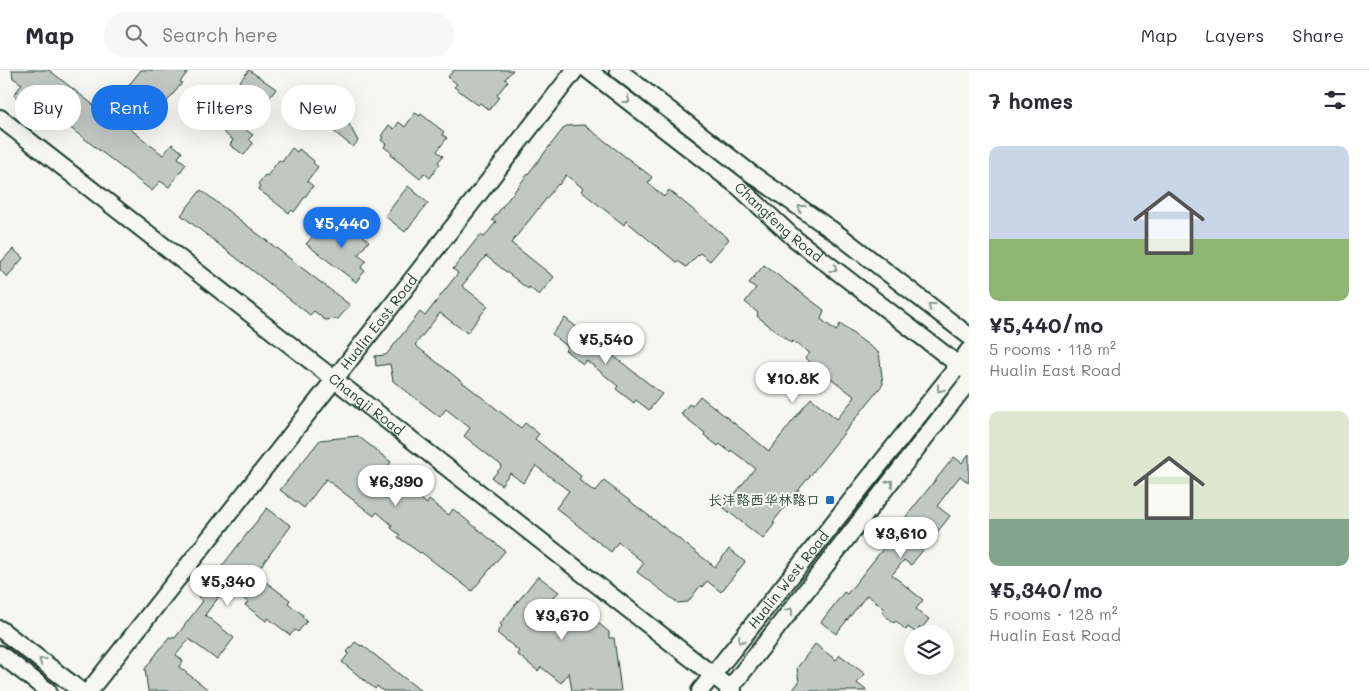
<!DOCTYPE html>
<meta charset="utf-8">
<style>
:root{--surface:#fff;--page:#f7f7f7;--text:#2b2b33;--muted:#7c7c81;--line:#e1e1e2;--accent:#1a73e8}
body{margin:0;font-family:Mali,"LXGW WenKai TC",sans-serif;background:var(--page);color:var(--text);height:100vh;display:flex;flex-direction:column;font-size:19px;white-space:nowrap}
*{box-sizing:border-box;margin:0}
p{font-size:16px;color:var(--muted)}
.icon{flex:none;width:28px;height:28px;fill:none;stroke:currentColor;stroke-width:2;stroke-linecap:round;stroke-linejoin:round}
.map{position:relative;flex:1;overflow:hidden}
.details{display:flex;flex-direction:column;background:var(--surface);width:400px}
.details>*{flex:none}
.banner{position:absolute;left:15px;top:15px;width:475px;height:45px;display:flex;gap:10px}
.tools{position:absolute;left:904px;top:555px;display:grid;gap:10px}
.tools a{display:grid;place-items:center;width:50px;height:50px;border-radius:50%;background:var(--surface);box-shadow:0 5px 20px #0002;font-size:25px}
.price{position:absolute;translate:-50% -42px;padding:0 11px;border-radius:18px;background:#fff;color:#222;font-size:16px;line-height:32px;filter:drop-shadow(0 1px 2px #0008)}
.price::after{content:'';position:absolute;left:50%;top:30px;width:15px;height:11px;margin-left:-8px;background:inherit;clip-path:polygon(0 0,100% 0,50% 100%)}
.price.current{background:var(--accent);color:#fff}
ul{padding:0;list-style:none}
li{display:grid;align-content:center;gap:10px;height:265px;padding:0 20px}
li span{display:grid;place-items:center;height:155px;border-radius:10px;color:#555}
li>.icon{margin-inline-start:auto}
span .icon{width:90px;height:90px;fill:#fffc;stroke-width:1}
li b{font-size:21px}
h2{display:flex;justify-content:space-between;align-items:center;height:60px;padding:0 20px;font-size:21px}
.tag{padding:0 18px;border-radius:22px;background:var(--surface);box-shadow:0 5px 20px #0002;font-size:18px;line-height:45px}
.tag.current{background:var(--accent);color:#fff}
header{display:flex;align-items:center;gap:30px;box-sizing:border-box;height:70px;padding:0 25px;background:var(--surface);border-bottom:1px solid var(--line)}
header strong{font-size:24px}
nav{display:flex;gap:28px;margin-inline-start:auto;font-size:18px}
.search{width:350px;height:45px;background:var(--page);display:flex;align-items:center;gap:12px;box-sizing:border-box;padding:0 18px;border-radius:28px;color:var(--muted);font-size:19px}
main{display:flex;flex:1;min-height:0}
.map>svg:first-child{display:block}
</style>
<header>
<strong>Map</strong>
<div class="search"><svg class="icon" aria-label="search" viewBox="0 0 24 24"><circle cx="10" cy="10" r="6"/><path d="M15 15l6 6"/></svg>Search here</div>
<nav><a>Map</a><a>Layers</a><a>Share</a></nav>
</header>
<main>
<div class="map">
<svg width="969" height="621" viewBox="0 0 969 621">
<rect width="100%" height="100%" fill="#f6f6f2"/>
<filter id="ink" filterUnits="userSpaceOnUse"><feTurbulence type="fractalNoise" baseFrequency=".02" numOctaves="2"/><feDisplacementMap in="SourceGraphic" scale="10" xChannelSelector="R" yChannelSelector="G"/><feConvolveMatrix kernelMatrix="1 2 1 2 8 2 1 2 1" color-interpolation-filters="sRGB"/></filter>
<g filter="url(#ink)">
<g fill="#c1c8c3" stroke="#1f3d34">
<path d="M12,0H49L101,41L104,38L163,85L172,74L182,82L178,88L186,94L169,117L160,111L152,121L33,29L27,36L14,25L22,14L13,8Z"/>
<path d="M141,0H189L180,12L182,13L161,39L129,15Z"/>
<path d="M249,0L276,19L246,60L253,65L249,69L253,73L244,85L230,75L233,70L212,53L208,58L195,46L203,36L207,39L212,33L218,38Z"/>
<path d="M454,0H513L505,9L508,11L497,25L499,27L489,40L480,33L478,35L454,17L457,14L448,7Z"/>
<path d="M315,17L341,39L358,71L353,77L301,35Z"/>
<path d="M415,43L420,46L421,44L444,62L442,64L447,68L437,81L443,86L438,92L440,94L430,108L424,103L420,109L394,88L395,87L391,85L392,83L384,77L386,74L381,70L383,67L381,66L389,55L394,59L399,52L405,57Z"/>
<path d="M584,55L652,107L648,113L664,127L669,120L729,169L710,191L700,183L686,197L678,191L676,192L626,151L624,155L581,121L583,118L566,105L559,115L558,114L511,173L554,207L539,225L529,217L528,219L486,186L462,216L488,236L467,263L440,243L415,275L521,358L525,353L539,364L535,369L581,406L579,410L595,422L604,411L715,497L729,479L745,492L721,522L707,511L702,517L700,516L688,532L678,533L637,502L644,493L618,472L611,482L556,438L569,421L536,396L523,413L510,403L501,415L492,408L502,396L464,366L470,358L446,339L440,347L393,311L390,294L376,296L375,286L386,285L420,242L425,246L458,203L453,199L480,165L484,167L496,152L492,150L563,59L566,56Z"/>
<path d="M292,78L297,82L299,79L314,91L313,93L318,97L307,111L313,116L294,142L292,140L289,143L258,119L260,116L258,114L265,105L267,106L279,90L282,92Z"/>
<path d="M408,116L428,133L405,162L385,146Z"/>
<path d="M201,120L350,235L338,249L325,250L314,241L310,245L181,145Z"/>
<path d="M343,151L348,155L349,153L364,164L363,166L369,171L358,185L366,191L361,198L365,201L356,212L306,174L315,164L317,166L323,158L332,165Z"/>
<path d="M13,179L23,188L7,207L0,200V193Z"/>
<path d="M764,195L824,240L821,249L836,261L840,254L879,283L883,314L773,452L775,453L763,469L724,438L755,398L731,380L730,382L720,374L718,376L704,365L705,363L681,344L689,334L692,336L700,326L769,381L811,328L837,349L855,327L805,288L810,283L793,271L791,273L757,246L758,243L745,232L756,218L749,213Z"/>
<path d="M565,248L662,324L649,340L636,330L634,333L616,319L618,316L586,290L583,294L565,280L568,277L552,264Z"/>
<path d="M358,366L391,392L388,397L406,411L403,415L427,434L429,430L449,445L453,439L505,481L472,521L421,482L420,483L398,467L400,465L391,458L392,455L377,442L374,446L326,409L304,438L280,420L320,370Z"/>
<path d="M969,384V413L960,406L937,436L950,446L911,495L904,490L892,505L923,530L916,539L929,549L922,558L920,557L916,563L908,557L906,560L896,551L894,553L882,543L885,539L867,525L836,564L821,552L844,522L847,524L886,475L884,474L954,387L962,393Z"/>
<path d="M267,438L291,456L255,504L290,530L288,533L303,545L302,547L307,551L298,562L295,560L290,565L268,548L266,551L245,535L248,532L227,516L205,545L234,568L217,590L189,569L176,585L183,591L179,597L210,621H148L145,599L169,567L175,568L203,531L198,527Z"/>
<path d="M538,506L559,522L552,529L578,549L584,541L609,562V568H614L621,621H572L569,602L561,613L541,597L538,601L517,584L519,581L497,563L502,556L500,554Z"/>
<path d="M355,572L361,576L362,575L421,621H383L377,616L375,619L342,592L349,583L347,582Z"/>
<path d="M815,574L836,590L840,585L865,604L857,613L867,621H792L799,612L797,598Z"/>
</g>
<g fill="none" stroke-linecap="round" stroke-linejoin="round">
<defs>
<g id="tertiary">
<path id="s1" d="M588,0L739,117L794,168L969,303"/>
<path d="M618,0L749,102L839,165L969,266"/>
<path id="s2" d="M0,48L733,621"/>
<path d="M0,559L81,621"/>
<path d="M0,584L48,621"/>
<path id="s3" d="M89,621L334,310L575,0"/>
<path id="s4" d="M700,621L958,296L969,280"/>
<path d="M728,621L969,311"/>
</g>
</defs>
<use href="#tertiary" stroke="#1f3d34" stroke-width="20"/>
<use href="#tertiary" stroke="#f6f6f2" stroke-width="16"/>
</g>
<defs><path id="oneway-chevron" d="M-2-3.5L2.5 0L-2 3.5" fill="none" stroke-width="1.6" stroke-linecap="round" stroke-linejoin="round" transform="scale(1.25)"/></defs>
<g stroke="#8a9a93">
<use href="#oneway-chevron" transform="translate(627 30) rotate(38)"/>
<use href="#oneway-chevron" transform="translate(801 138) rotate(-146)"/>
<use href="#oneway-chevron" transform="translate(834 199) rotate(38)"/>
<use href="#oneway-chevron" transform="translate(931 236) rotate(-142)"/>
<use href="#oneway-chevron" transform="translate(940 319) rotate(128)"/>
<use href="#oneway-chevron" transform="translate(890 413) rotate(-52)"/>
<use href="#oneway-chevron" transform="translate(790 541) rotate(-52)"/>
<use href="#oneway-chevron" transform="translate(741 570) rotate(129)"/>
<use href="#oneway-chevron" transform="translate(42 591) rotate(-142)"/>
</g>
</g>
<rect fill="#1f6fb2" stroke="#f6f6f2" stroke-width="2" x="825" y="425" width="10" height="10" rx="2.5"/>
<g text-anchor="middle" stroke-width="4" stroke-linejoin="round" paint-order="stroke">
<g font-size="14" fill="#1f3d34" stroke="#f6f6f2">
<text dy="5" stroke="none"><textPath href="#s1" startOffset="244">Changfeng Road</textPath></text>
<text dy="5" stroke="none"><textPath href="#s3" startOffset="469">Hualin East Road</textPath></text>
<text dy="5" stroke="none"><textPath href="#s2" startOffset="465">Changji Road</textPath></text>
<text dy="5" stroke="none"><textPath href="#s4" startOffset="142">Hualin West Road</textPath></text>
</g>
<g font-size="14" fill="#1f3d34" stroke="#f6f6f2" text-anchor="end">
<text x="820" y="435">长沣路西华林路口</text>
</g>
</g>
</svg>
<div class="tools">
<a><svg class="icon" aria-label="layers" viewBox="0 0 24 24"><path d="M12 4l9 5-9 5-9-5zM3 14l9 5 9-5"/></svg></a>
</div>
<b class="price current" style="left:342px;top:179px">¥5,440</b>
<b class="price" style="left:606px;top:295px">¥5,540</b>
<b class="price" style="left:793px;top:334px">¥10.8K</b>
<b class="price" style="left:396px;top:437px">¥6,390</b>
<b class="price" style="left:901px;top:489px">¥3,610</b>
<b class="price" style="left:228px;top:537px">¥5,340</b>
<b class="price" style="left:562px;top:571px">¥3,670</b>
<div class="banner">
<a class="tag">Buy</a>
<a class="tag current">Rent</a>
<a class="tag">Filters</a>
<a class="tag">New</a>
</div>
</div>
<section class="details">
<h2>7 homes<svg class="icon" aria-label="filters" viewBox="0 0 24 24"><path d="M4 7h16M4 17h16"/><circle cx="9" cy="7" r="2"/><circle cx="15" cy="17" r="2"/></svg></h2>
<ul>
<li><span style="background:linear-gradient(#c9d6e8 60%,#8fb573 0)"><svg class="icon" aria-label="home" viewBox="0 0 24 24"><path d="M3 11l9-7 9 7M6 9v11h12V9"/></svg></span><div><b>¥5,440/mo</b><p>5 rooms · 118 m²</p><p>Hualin East Road</p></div></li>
<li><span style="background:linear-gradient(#dfe7d0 70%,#7fa58c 0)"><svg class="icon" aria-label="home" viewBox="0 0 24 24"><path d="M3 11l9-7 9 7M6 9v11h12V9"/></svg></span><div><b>¥5,340/mo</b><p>5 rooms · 128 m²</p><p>Hualin East Road</p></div></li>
</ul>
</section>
</main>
